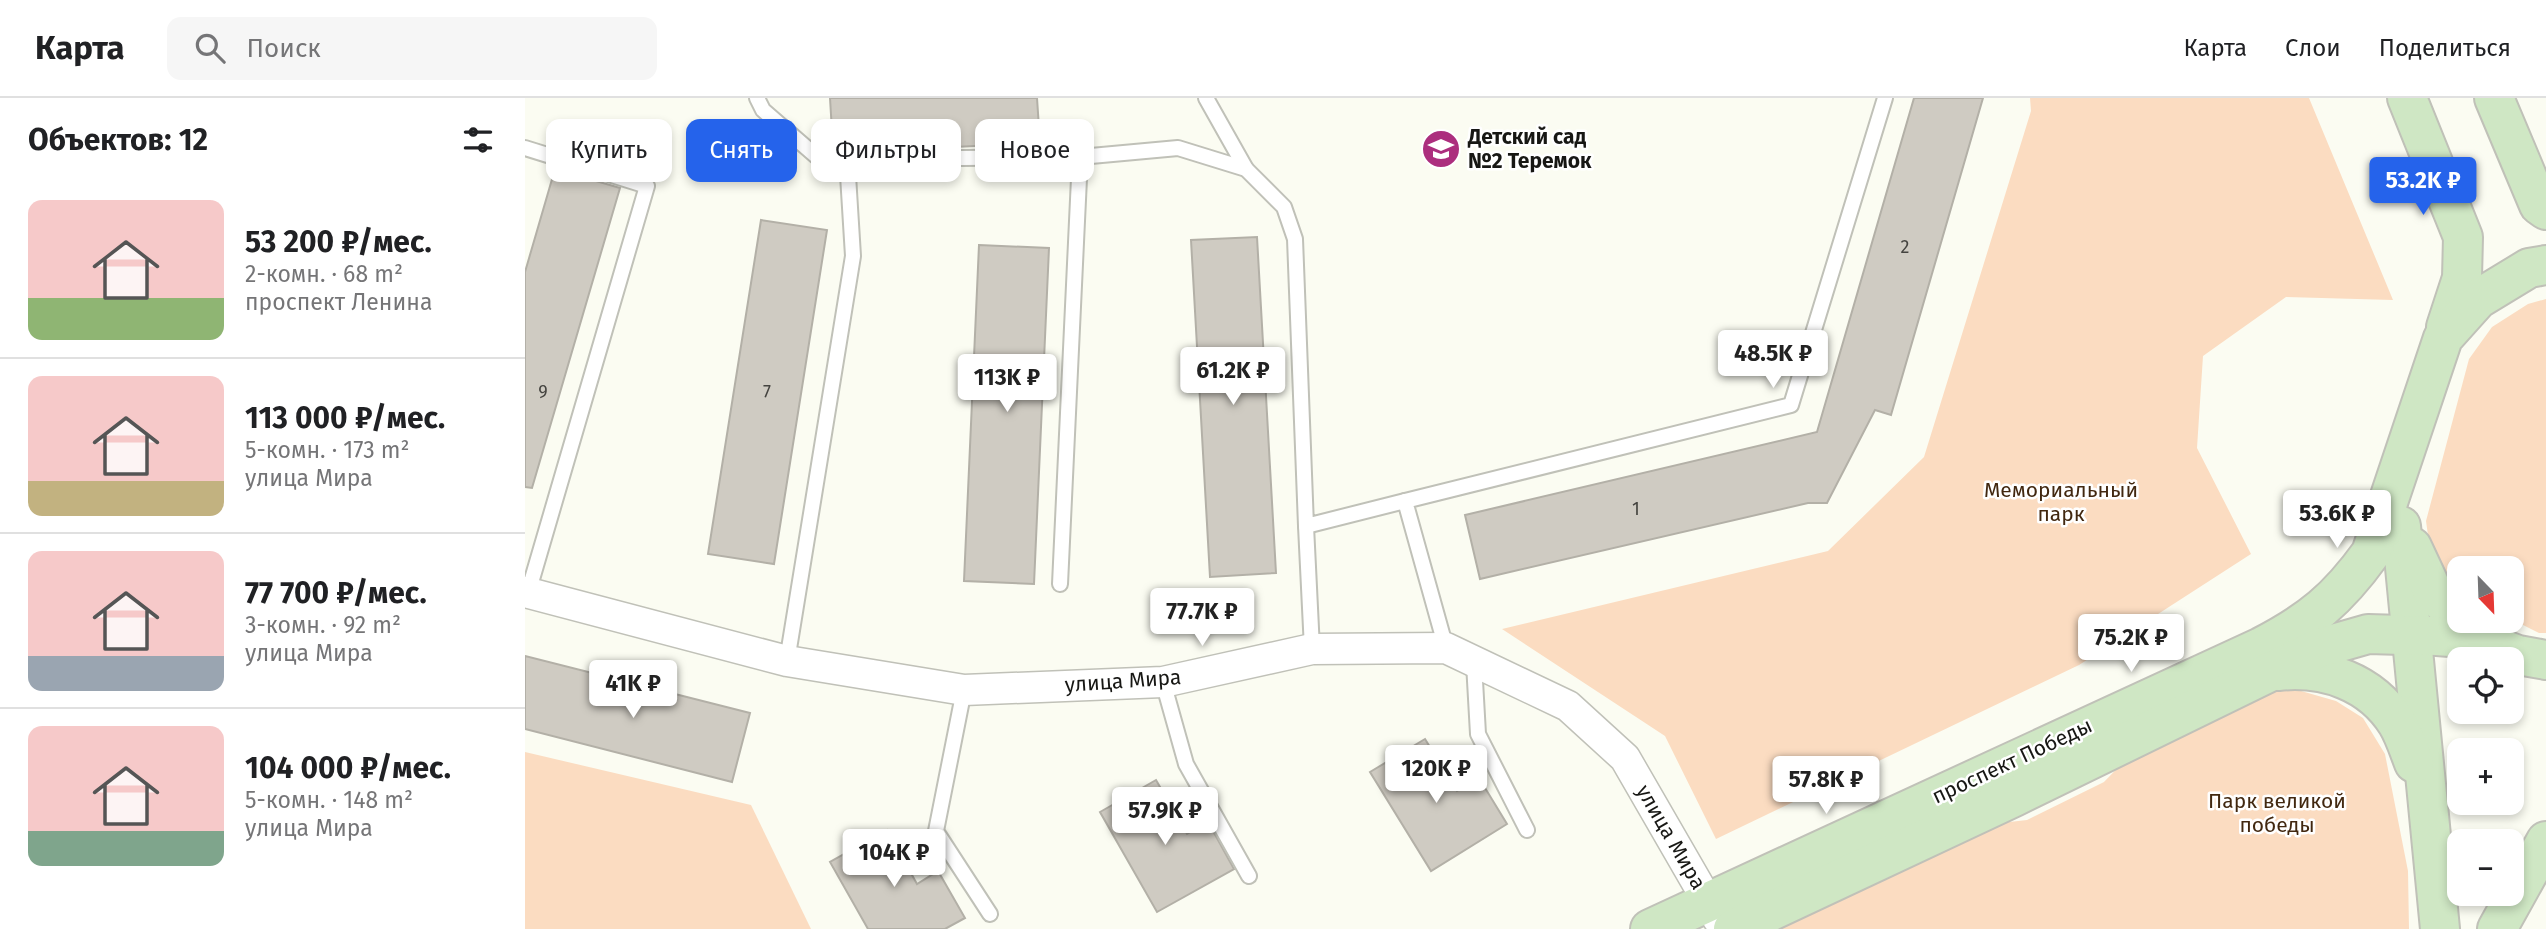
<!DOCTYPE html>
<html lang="ru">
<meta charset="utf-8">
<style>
:root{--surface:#fff;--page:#f6f6f6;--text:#202124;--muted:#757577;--line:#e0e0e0;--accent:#2563eb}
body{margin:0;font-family:"Fira Sans",sans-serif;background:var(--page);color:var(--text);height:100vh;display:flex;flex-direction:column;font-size:26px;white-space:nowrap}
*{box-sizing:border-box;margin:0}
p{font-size:23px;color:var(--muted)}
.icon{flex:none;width:38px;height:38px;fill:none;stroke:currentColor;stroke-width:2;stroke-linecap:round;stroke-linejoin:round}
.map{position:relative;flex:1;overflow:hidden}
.drawer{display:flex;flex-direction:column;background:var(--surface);width:525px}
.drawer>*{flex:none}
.hud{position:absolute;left:21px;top:21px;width:665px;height:63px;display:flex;gap:14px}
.needle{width:46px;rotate:157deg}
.controls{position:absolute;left:1922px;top:458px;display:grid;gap:14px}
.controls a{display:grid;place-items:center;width:77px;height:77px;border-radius:14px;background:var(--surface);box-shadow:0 4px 10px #0003;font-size:35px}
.price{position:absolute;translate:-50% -60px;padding:0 16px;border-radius:7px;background:#fff;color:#222;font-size:23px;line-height:46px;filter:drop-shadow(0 2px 4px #0008)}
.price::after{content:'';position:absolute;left:50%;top:42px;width:21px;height:16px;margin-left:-10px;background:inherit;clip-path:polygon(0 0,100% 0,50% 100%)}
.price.current{background:var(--accent);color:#fff}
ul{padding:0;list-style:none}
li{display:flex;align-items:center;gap:21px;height:175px;padding:0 28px}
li+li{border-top:2px solid var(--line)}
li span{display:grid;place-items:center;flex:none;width:196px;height:140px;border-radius:14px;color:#555}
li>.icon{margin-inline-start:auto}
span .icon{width:84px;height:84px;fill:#fffc;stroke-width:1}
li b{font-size:30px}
h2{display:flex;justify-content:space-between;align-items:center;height:84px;padding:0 28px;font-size:30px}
.pill{padding:0 24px;border-radius:14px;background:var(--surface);box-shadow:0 4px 10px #0003;font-size:24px;line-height:63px}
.pill.current{background:var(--accent);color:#fff}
header{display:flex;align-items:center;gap:42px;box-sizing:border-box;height:98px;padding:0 35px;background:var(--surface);border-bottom:2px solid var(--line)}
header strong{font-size:33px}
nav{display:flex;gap:38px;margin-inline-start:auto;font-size:24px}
.search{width:490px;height:63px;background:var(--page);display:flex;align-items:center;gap:18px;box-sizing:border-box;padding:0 24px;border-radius:14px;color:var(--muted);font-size:26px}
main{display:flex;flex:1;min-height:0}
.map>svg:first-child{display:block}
</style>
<header>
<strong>Карта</strong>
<div class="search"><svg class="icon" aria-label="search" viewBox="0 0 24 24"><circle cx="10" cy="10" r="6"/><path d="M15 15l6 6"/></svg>Поиск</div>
<nav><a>Карта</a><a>Слои</a><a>Поделиться</a></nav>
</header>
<main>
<section class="drawer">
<h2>Объектов: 12<svg class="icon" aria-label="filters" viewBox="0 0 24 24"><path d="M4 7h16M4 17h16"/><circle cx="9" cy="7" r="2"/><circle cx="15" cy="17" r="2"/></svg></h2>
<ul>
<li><span style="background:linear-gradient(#f6c9c9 70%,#8fb573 0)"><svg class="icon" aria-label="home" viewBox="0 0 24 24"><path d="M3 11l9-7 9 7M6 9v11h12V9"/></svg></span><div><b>53 200 ₽/мес.</b><p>2-комн. · 68 m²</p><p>проспект Ленина</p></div></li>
<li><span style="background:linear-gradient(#f6c9c9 75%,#c2b280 0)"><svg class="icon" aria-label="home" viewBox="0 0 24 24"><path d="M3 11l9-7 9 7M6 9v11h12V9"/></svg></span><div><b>113 000 ₽/мес.</b><p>5-комн. · 173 m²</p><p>улица Мира</p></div></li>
<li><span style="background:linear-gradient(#f6c9c9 75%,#9aa5b1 0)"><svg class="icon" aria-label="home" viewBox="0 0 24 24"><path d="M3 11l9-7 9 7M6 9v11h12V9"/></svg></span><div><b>77 700 ₽/мес.</b><p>3-комн. · 92 m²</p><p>улица Мира</p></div></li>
<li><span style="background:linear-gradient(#f6c9c9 75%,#7fa58c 0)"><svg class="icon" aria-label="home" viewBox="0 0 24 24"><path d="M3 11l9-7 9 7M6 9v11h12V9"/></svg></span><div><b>104 000 ₽/мес.</b><p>5-комн. · 148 m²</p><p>улица Мира</p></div></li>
</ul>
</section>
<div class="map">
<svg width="2021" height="831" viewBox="0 0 2021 831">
<rect width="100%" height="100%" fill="#fbfcf2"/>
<g fill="#fbdcc1">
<path d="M1505,0H1784L1868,202L1761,199L1678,258L1672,350L1726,456L1554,567L1191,741L1140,638L977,531L1303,453L1399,359L1506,13Z"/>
<path d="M2021,201V535H2014L1986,521V471H1934V492L1922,482L1905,452L1901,423L1944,261L1967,229L2003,206Z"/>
<path d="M1747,590L1776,593L1811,603L1838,620L1860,656L1883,773L1884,831H1231L1458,727L1502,722L1579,684L1612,650Z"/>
<path d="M0,654L226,707L286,831H0Z"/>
</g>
<g fill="#cfcbc2" stroke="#b3b0a7" stroke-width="2">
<path d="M305,0H512L515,45L386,51L308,50Z"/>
<path d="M1389,0H1458L1366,317L1350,312L1302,405H1283L955,481L940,417L1292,334Z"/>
<path d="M30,71L95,90L7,390L0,389V174Z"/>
<path d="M236,122L302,132L249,466L183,456Z"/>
<path d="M732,139L751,475L685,479L666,142Z"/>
<path d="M454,147L524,150L509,486L439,483Z"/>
<path d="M0,558L225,615L207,684L0,631Z"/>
<path d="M900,641L932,693L954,680L982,726L906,773L845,674Z"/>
<path d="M631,682L662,736L683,724L709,771L632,814L575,714Z"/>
<path d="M362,732L392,786L413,773L440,820L420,831H343L305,764Z"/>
</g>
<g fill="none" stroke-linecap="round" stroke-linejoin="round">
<defs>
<g id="service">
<path d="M232,0L238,12L291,58L322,61L555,59L653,50L721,71L759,109L770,141L781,428L880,403"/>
<path d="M681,0L721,71"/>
<path d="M0,50L122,88L3,495"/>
<path d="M781,428L787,551"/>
<path d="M535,486L555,59"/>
<path d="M921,550L880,403L1266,307L1360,0"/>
<path d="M262,563L328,158L322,61"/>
<path d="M949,565L953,636L1002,732"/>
<path d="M638,584L661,666L724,778"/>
<path d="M439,592L411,733L465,816"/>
</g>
<path id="minor" d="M0,494L262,563L439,592L638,584L787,551L921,550L1043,608L1100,660L1193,821"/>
<g id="secondary">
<path d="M1882,0L1938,139L1937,180L1921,229"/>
<path d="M1969,0L2014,107L2021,112"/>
<path d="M1876,428L1915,831"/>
<path d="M1887,449L1908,494L1934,522"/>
<path d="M1753,573C1800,568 1846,584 1872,625C1879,636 1884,652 1889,665"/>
<path d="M1125,831L1736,549C1786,523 1812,502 1846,455L1918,240L1953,201L2004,170L2021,167"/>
<path d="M1208,831L1489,699L1794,550L1843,536L1912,538L1951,541L1993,557L2021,562"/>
<path d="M1972,831L2021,743"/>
</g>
</defs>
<use href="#service" stroke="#c0c1b8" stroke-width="18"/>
<use href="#minor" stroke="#c0c1b8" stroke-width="33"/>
<use href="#secondary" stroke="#c0c1b8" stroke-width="42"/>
<use href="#service" stroke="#fff" stroke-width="14"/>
<use href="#minor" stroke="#fff" stroke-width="30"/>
<use href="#secondary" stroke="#cfe7c4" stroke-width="38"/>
</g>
<defs>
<symbol id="school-disc" viewBox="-11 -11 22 22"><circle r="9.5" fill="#ac2e7e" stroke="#fff"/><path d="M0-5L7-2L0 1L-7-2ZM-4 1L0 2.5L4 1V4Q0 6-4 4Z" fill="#fff"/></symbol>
</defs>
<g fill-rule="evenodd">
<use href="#school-disc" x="894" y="29" width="44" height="44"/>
</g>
<g text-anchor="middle" stroke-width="5" stroke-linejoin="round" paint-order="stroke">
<g font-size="18" fill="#454440">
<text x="1380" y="155">2</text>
<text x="18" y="300">9</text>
<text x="242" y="300">7</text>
<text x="1111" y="417">1</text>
</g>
<g font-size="21" font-weight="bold" fill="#171714" stroke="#fff" text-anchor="start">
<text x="943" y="46">Детский сад<tspan x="943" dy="24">№2 Теремок</tspan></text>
</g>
<g font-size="21" fill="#422810" stroke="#fff">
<text x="1536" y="399">Мемориальный<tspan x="1536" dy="24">парк</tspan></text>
<text x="1752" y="710">Парк великой<tspan x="1752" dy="24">победы</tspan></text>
</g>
<g font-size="21" fill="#171714" stroke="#fff">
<text transform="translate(598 583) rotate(-4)" y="7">улица Мира</text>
<text transform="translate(1487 663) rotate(-25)" y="7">проспект Победы</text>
<text transform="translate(1146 739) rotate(60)" y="7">улица Мира</text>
</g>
</g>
</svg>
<div class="controls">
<a><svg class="needle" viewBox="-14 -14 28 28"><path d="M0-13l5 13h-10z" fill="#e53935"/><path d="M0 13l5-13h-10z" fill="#757577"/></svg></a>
<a><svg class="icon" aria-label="locate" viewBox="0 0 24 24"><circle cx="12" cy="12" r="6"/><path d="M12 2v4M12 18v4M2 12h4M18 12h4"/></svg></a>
<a>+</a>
<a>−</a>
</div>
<b class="price current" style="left:1898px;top:119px">53.2K ₽</b>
<b class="price" style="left:1248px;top:292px">48.5K ₽</b>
<b class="price" style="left:708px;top:309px">61.2K ₽</b>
<b class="price" style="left:482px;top:316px">113K ₽</b>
<b class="price" style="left:1812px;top:452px">53.6K ₽</b>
<b class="price" style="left:677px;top:550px">77.7K ₽</b>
<b class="price" style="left:1606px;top:576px">75.2K ₽</b>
<b class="price" style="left:108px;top:622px">41K ₽</b>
<b class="price" style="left:911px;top:707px">120K ₽</b>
<b class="price" style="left:1301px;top:718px">57.8K ₽</b>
<b class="price" style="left:640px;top:749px">57.9K ₽</b>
<b class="price" style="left:369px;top:791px">104K ₽</b>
<div class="hud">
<a class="pill">Купить</a>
<a class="pill current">Снять</a>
<a class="pill">Фильтры</a>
<a class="pill">Новое</a>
</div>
</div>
</main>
